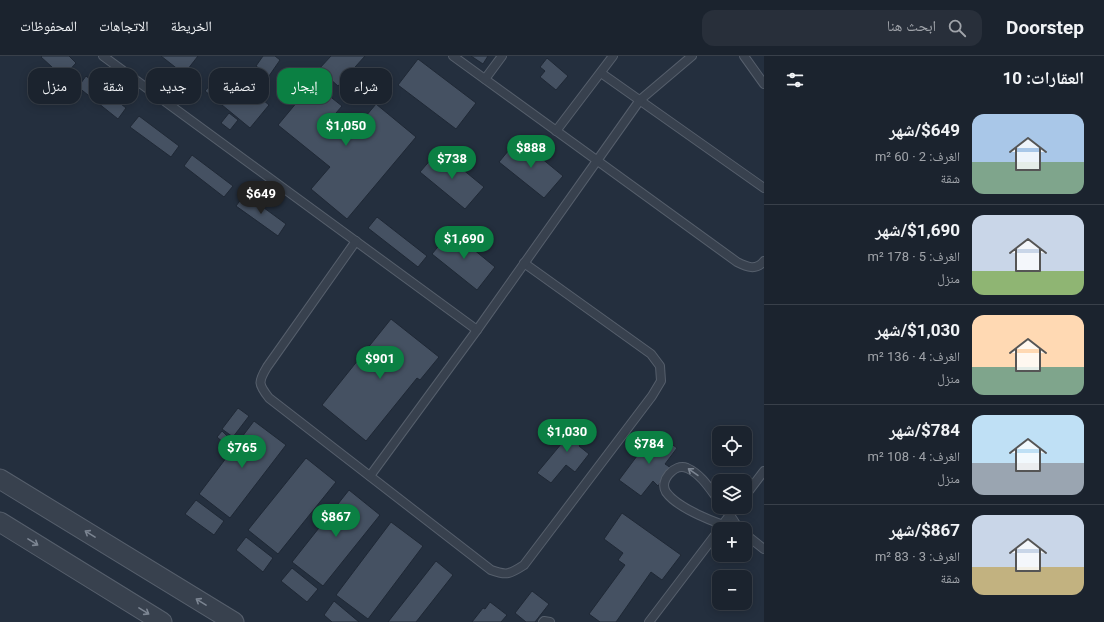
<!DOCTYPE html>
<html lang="ar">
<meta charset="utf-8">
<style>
:root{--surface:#1b232e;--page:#282f3a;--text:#f1f3f6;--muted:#a0a4aa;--line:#39404a;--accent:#0b8043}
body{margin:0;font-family:Roboto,"Noto Naskh Arabic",sans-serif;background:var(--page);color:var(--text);direction:rtl;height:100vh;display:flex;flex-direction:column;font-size:15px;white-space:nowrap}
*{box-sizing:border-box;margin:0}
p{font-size:13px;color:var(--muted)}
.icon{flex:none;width:22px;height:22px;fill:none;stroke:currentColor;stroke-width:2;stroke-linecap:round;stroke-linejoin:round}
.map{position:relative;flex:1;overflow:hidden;direction:ltr}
.details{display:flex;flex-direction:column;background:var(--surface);width:340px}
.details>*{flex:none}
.banner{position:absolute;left:12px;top:12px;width:380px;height:36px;direction:rtl;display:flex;gap:8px}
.controls{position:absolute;left:712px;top:370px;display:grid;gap:8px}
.controls a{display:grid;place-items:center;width:40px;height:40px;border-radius:8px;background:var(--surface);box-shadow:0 2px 10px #0003,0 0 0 1px var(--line);font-size:20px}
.price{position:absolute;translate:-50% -34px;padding:0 9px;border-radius:14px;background:var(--accent);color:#fff;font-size:13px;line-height:26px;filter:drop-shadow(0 1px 2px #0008)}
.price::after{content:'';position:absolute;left:50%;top:24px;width:12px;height:9px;margin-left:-6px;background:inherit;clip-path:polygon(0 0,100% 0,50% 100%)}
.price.active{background:#222;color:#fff}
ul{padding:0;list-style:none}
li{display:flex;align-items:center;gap:12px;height:100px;padding:0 20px}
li+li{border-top:1px solid var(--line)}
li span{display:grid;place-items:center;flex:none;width:112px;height:80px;border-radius:12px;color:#555}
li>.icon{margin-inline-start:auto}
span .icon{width:48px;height:48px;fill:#fffc;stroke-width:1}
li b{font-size:17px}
h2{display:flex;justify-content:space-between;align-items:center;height:48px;padding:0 20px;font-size:17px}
.chip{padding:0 14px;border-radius:12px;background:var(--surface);box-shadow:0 2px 10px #0003,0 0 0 1px var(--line);font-size:14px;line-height:36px}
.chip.active{background:var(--accent);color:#fff}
header{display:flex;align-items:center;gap:24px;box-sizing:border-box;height:56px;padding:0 20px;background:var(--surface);border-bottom:1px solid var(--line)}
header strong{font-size:19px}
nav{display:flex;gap:22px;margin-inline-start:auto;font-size:14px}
.search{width:280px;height:36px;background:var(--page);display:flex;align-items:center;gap:10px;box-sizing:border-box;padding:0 14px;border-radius:12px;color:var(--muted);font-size:15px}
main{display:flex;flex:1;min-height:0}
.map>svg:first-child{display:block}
</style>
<header>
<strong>Doorstep</strong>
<div class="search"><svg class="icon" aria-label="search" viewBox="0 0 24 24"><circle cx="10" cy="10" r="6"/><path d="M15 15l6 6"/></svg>ابحث هنا</div>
<nav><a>الخريطة</a><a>الاتجاهات</a><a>المحفوظات</a></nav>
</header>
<main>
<section class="details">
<h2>العقارات: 10<svg class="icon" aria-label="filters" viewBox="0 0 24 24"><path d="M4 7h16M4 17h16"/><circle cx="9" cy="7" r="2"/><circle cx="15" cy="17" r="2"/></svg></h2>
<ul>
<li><span style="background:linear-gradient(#a9c7e8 60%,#7fa58c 0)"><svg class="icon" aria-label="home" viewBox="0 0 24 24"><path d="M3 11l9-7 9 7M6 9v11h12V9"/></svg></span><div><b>$649/شهر</b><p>الغرف: 2 · 60 m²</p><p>شقة</p></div></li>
<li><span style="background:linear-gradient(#c9d6e8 70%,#8fb573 0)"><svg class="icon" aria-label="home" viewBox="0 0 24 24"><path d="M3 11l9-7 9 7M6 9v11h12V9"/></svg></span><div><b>$1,690/شهر</b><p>الغرف: 5 · 178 m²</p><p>منزل</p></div></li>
<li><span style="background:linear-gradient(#ffd9b3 65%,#7fa58c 0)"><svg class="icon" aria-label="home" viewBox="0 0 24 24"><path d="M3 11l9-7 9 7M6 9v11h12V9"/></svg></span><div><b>$1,030/شهر</b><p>الغرف: 4 · 136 m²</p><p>منزل</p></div></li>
<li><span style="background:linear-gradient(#bfe0f5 60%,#9aa5b1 0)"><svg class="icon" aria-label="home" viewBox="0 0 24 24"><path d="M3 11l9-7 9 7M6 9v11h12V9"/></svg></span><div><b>$784/شهر</b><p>الغرف: 4 · 108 m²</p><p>منزل</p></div></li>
<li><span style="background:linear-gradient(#c9d6e8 65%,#c2b280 0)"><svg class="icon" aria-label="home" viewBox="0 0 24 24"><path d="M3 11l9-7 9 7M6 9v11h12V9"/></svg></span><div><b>$867/شهر</b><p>الغرف: 3 · 83 m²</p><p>شقة</p></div></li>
</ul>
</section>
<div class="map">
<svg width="764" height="566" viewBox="0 0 764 566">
<rect width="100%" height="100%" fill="#242f3e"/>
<g fill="#455162" stroke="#1f2835">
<path d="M42,0H69L76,7L63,21L41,1Z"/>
<path d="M161,0H198L184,18Z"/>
<path d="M263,0H275L280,4L269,20L256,10Z"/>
<path d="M331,0H365L338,30L319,13Z"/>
<path d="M471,0H488L483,8Z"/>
<path d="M547,2L568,20L556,34L540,21L545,15L540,11Z"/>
<path d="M418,3L476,47L456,73L398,29Z"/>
<path d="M225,12L269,49L250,72L205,35Z"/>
<path d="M86,20L126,52L118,63L78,31Z"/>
<path d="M313,27L342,50L336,57L355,73L376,48L416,81L347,163L311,133L330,111L278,69Z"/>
<path d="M229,57L238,64L230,74L221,67Z"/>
<path d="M139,60L179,90L171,101L130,71Z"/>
<path d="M518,83L563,120L544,142L499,106Z"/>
<path d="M439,94L484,131L465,153L420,116Z"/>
<path d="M192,99L233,130L224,141L184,110Z"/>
<path d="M245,138L286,168L278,180L236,150Z"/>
<path d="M377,161L427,200L418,211L368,172Z"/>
<path d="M451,175L495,211L477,234L432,198Z"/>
<path d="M391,263L439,301L420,324L417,322L366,385L322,349Z"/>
<path d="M238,352L249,360L233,381L222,373Z"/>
<path d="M582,363L593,372L579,390L589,398L575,416L566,409L551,427L537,417Z"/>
<path d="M254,365L286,389L230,462L199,438Z"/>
<path d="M222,375L230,383L225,388L217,381Z"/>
<path d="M655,376L677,392L665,408L671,412L658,430L653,425L641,440L619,424Z"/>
<path d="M306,402L336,426L278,498L248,474Z"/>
<path d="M349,434L380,459L323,530L292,506Z"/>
<path d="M196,444L224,465L214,479L185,458Z"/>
<path d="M622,457L681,499L662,524L651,516L616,566H600L589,558L625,509L618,504L623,497L604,483Z"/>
<path d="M391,466L423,490L368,563L336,539Z"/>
<path d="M246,481L273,502L263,516L236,494Z"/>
<path d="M436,505L453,519L416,566H388Z"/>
<path d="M292,512L318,533L307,546L281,525Z"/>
<path d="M532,535L549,548L535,566H526L515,557Z"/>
<path d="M334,545L359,566H332L324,559Z"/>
<path d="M490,546L507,559L501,566H472L483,552L485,553Z"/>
</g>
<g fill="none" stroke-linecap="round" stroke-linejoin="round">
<defs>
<g id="service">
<path d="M103,0L477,274"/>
<path d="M453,0L737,206C747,211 756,215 764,205"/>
<path d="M744,0L764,28"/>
<path d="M601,17L764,132"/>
<path d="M485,23L502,0"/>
<path d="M556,75L613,0"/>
<path d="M356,185L267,311C258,326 258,328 269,342L491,514C507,520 510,518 524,509L652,340L661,325L660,310L651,298L524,207"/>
<path d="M370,420L477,274L640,44L692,0"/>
<path d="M745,440L764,415"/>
<path d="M719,445C710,433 701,418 687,412C674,407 659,425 666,436C678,453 718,468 737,473"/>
<path d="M724,451L730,459L739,473"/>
<path d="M720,472L736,451"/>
<path d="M745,478L764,493"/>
<path d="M543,566L544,565L550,566"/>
<path d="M649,566L719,474"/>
</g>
<g id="tertiary">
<path d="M0,423L234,566"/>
<path d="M0,466L162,566"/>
</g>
</defs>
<use href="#service" stroke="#565f6c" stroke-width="10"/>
<use href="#tertiary" stroke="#565f6c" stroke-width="21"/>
<use href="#service" stroke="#38414e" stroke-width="8"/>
<use href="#tertiary" stroke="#38414e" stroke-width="19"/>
</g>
<defs><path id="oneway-shaft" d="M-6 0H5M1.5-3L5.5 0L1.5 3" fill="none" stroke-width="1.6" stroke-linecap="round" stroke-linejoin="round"/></defs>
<g stroke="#7c8592">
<use href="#oneway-shaft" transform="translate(693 416) rotate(-145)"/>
<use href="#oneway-shaft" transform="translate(90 478) rotate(-148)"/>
<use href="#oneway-shaft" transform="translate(33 486) rotate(32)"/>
<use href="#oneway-shaft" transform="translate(201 546) rotate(-148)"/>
<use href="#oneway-shaft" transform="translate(144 555) rotate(32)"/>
</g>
</svg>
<div class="controls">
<a><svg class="icon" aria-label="locate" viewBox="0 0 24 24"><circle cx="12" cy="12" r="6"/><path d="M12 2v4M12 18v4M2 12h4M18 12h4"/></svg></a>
<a><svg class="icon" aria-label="layers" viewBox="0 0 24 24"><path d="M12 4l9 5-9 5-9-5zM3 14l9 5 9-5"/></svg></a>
<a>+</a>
<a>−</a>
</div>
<b class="price" style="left:346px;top:91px">$1,050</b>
<b class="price" style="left:531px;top:113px">$888</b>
<b class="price" style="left:452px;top:124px">$738</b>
<b class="price active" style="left:261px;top:159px">$649</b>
<b class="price" style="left:464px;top:204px">$1,690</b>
<b class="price" style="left:380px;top:324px">$901</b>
<b class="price" style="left:567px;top:397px">$1,030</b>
<b class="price" style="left:649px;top:409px">$784</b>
<b class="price" style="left:242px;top:413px">$765</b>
<b class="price" style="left:336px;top:482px">$867</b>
<div class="banner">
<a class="chip">شراء</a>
<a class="chip active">إيجار</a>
<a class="chip">تصفية</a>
<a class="chip">جديد</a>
<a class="chip">شقة</a>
<a class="chip">منزل</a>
</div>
</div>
</main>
